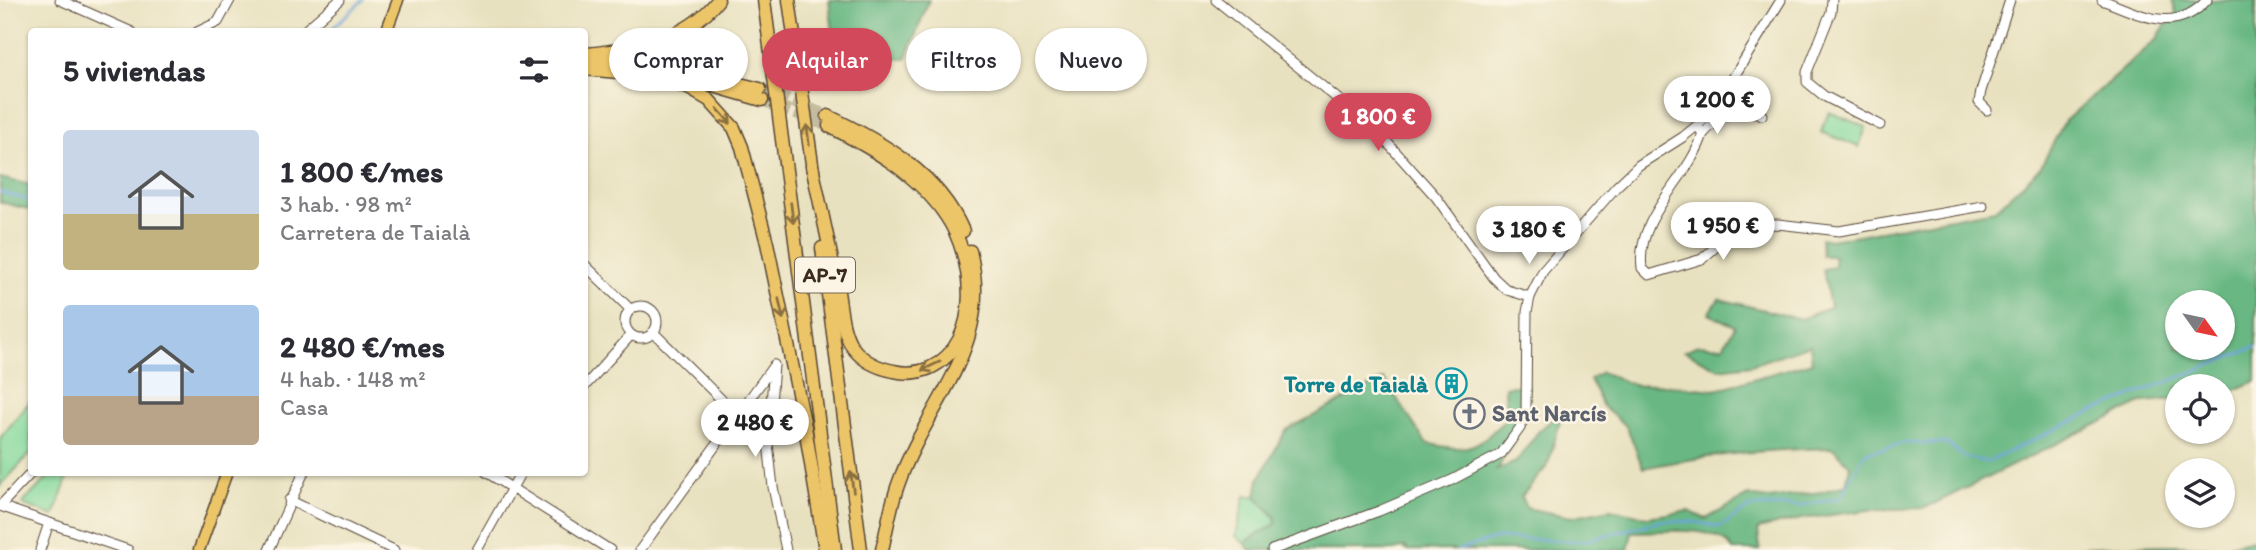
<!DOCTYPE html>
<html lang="es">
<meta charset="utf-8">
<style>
:root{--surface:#fff;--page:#f7f7f7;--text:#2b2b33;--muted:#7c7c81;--accent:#d1495b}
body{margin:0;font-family:Itim,sans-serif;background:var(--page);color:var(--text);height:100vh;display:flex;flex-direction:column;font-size:26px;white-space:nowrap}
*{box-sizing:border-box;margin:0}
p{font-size:23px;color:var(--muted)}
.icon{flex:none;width:38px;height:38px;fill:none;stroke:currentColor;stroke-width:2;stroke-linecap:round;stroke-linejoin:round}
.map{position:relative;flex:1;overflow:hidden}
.sheet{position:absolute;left:28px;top:28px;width:560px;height:448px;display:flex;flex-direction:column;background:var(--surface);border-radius:7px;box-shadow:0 2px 5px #0004}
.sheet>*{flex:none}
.hud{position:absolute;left:609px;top:28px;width:665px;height:63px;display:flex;gap:14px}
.needle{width:46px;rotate:123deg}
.buttons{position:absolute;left:2165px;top:290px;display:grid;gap:14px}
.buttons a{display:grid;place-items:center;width:70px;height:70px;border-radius:50%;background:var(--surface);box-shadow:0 2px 5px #0004;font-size:35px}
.price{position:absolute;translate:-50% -60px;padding:0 16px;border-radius:24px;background:#fff;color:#222;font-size:23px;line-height:46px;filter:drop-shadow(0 2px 4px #0008)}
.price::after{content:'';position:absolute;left:50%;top:42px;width:21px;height:16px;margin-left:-10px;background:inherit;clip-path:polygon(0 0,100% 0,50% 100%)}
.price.active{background:var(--accent);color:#fff}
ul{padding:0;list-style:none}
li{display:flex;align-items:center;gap:21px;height:175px;padding:0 35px}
li span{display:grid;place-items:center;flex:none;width:196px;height:140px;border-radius:7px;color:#555}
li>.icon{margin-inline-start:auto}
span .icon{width:84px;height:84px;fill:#fffc;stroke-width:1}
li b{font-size:30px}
h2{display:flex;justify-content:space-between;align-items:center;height:84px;padding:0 35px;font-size:30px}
.pill{padding:0 24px;border-radius:32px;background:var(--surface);box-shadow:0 2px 5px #0004;font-size:24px;line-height:63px}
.pill.active{background:var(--accent);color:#fff}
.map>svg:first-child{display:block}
</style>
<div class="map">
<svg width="2256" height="550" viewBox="0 0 2256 550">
<rect width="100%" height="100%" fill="#fcf5e5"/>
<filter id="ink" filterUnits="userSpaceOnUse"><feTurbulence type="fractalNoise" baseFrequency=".0143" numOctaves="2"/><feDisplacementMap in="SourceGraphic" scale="14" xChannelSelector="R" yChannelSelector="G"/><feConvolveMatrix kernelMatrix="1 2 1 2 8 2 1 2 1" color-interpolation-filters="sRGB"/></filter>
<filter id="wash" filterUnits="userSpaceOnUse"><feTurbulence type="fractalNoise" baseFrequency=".00686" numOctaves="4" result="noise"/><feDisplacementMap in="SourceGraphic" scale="28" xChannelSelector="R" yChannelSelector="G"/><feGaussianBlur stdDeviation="1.57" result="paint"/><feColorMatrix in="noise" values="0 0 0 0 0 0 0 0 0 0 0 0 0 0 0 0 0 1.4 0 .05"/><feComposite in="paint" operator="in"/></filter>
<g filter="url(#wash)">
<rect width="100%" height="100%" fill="#e8e1bf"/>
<g fill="#82d89b" stroke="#5e815c" stroke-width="2">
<path d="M1829,112L1866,127L1859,147L1821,132Z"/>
<path d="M31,400V453L0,486V438Z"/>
<path d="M52,473H69L54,516L22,504Z"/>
<path d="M1245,496H1256L1275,517L1276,524L1244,543L1236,536Z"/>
</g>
<g fill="#69b883" stroke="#527150" stroke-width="2" fill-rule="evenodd">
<path d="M829,0H929L906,59L891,57L833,33Z"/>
<path d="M2172,0H2256V381L2223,395L2222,387H2177V399L2143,402L1925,508L1868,510L1801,519L1758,529L1760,550H1733C1717,523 1659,532 1632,532L1628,550H1405L1406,547L1394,550H1250L1244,543L1276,524L1275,516L1256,496L1259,479L1286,430L1384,379L1426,443C1469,453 1476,449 1506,419L1505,387L1527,385V416L1497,470L1516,462L1538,432L1563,410L1548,465L1521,497L1526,508L1571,517L1610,509L1647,517L1689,511L1706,519L1748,496L1769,499L1821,492L1846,485L1850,465L1833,448C1768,449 1706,455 1643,468L1627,427L1603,407L1590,379L1601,372L1636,386L1654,384L1715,390L1812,362L1810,345L1751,365L1719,369L1684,351L1698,345L1723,347L1735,326L1709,314L1719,299L1801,319L1830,307L1823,269L1835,267L1834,256H1822L1821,238L1831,240L1995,210L2040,168L2065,121L2157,39L2165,25L2178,20ZM2177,303H2222V348H2177Z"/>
<path d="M0,178L31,185V210L0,202Z"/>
<path d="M2256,538V550H2080L2085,547L2179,545L2219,548Z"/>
</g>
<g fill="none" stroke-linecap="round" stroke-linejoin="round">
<g stroke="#6da3da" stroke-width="2.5">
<path d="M328,32L363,0"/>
<path d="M0,192L32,201"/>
<path d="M1458,550L1498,538L1583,541L1661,521L1694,522L1720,527L1751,507L1799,506L1840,498L1865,453L1905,443H1946L1966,458L1988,462L2096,410L2256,347"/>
</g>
</g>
</g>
<g filter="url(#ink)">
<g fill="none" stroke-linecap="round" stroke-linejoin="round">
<g stroke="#c5bc9f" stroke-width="12" stroke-dasharray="12 6" stroke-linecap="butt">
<path d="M760,89L828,116"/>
<path d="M762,100L829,126"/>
</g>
<defs>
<g id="minor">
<path d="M60,0L132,32"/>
<path d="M1216,0L1376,130L1436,197L1494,278L1507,290L1530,297"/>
<path d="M1832,0L1831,12L1807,72V82L1824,96L1880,125"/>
<path d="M2102,0C2140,14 2174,36 2207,0"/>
<path d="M197,32L218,22L230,0"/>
<path d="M303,32L340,0"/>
<path d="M1987,110L1979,102L1981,91L2010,0"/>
<path d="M1698,127L1703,134C1689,179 1635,217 1642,268L1649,275L1702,259L1727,237L1746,226L1778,224L1839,231L1983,206"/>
<path d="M1703,134C1720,116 1737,103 1762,115"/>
<path d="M584,264L630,309"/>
<circle cx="641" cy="322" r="16"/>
<path d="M653,332L737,415"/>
<path d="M774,365L768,443L773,487L786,550"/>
<path d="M584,387L631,335"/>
<path d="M486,472L610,550"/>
<path d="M289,500L394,550"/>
<path d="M0,506L128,550"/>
<path d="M0,506L32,472"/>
<path d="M40,550L49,523"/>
<path d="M269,550L304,472"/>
<path d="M477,550L521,472"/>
<path d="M640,550L774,365"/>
<path d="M1272,550L1379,511L1452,480L1501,454L1520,428L1526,410L1527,312L1530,297L1543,271L1616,187L1639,165L1683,137L1711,114L1781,0"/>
</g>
<g id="major">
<path d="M386,32L398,0"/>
<path d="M199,550L227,472"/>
</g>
<g id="highway">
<path d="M764,0L835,550"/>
<path d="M789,0L813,171"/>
<path d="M587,54C635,49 686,41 718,0"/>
<path d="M584,59L679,69"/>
<path d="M584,69L686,78L762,100"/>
<path d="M651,74L690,89L709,100L734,128L742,147L767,243L805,427L825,550"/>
<path d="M700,74L760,89"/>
<path d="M828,116C882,142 938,173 963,231"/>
<path d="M812,166C820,204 829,243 836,281C841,303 840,329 853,348C863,361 878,368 894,371C906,374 918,373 930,368C984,342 974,257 946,216C917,173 873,149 829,126"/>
<path d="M822,248L861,550"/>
<path d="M882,550C887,528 891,503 899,482C929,399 994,347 970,251"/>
</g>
</defs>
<use href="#minor" stroke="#554536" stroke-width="11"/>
<use href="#major" stroke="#554536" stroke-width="13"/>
<use href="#highway" stroke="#554536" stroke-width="15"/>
<use href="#minor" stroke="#fff" stroke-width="9"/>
<use href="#major" stroke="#edc569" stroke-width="10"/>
<use href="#highway" stroke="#edc569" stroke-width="12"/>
</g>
<defs><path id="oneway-shaft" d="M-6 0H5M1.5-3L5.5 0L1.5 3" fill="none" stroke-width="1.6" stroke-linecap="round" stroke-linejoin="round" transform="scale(1.75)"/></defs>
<g stroke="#8b7040">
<use href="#oneway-shaft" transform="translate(724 116) rotate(49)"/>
<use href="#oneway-shaft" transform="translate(808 135) rotate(-97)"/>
<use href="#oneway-shaft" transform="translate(792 213) rotate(83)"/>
<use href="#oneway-shaft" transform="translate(781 309) rotate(78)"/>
<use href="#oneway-shaft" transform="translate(931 366) rotate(154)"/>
<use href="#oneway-shaft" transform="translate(852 482) rotate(-98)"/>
</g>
</g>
<defs>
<symbol id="building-ring" viewBox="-11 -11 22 22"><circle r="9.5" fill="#fcf5e5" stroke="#0f9aa8" stroke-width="1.5"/><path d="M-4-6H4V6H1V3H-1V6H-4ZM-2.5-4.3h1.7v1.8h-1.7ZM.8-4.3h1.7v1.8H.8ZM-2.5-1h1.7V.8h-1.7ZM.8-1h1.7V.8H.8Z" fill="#0f9aa8"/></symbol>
<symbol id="church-ring" viewBox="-11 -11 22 22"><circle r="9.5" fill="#fcf5e5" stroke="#6b7280" stroke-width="1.5"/><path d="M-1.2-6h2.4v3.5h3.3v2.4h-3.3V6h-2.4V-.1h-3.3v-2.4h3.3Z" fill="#6b7280"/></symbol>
</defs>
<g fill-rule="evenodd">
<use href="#building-ring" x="1434" y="366" width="35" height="35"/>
<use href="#church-ring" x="1452" y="396" width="35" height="35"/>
</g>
<g text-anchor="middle" stroke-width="5" stroke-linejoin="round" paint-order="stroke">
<rect fill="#fcf5e5" stroke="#75675a" stroke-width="2" x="795" y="257.5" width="60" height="35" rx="5"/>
<g font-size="21" font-weight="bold" fill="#3b2a1e">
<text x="825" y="282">AP-7</text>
</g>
<g font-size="23" font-weight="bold" fill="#0d838f" stroke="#fcf5e5" text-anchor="end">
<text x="1428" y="392">Torre de Taialà</text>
</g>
<g font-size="23" font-weight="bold" fill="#5b616d" stroke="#fcf5e5" text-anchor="start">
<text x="1492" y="421">Sant Narcís</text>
</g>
</g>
</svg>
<div class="buttons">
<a><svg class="needle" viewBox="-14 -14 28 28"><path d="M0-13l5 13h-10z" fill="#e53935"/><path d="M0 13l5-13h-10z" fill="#7c7c81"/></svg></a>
<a><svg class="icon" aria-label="locate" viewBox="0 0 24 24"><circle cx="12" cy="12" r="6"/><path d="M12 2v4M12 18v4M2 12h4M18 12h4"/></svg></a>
<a><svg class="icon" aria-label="layers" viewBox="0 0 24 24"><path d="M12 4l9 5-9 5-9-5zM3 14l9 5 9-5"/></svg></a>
</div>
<b class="price" style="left:1717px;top:136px">1 200 €</b>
<b class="price active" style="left:1378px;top:153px">1 800 €</b>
<b class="price" style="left:1723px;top:262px">1 950 €</b>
<b class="price" style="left:1529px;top:266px">3 180 €</b>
<b class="price" style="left:755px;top:459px">2 480 €</b>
<div class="hud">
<a class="pill">Comprar</a>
<a class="pill active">Alquilar</a>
<a class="pill">Filtros</a>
<a class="pill">Nuevo</a>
</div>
<section class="sheet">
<h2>5 viviendas<svg class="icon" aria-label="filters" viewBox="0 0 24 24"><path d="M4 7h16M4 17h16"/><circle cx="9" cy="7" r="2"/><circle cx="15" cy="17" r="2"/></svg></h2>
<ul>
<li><span style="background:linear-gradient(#c9d6e8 60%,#c2b280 0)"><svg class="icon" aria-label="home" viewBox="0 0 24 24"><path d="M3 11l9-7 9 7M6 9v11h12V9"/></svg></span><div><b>1 800 €/mes</b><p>3 hab. · 98 m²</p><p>Carretera de Taialà</p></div></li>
<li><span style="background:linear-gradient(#a9c7e8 65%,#b9a48a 0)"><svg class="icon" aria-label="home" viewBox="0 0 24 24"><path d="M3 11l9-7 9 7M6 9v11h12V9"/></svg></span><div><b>2 480 €/mes</b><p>4 hab. · 148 m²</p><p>Casa</p></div></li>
</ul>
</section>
</div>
